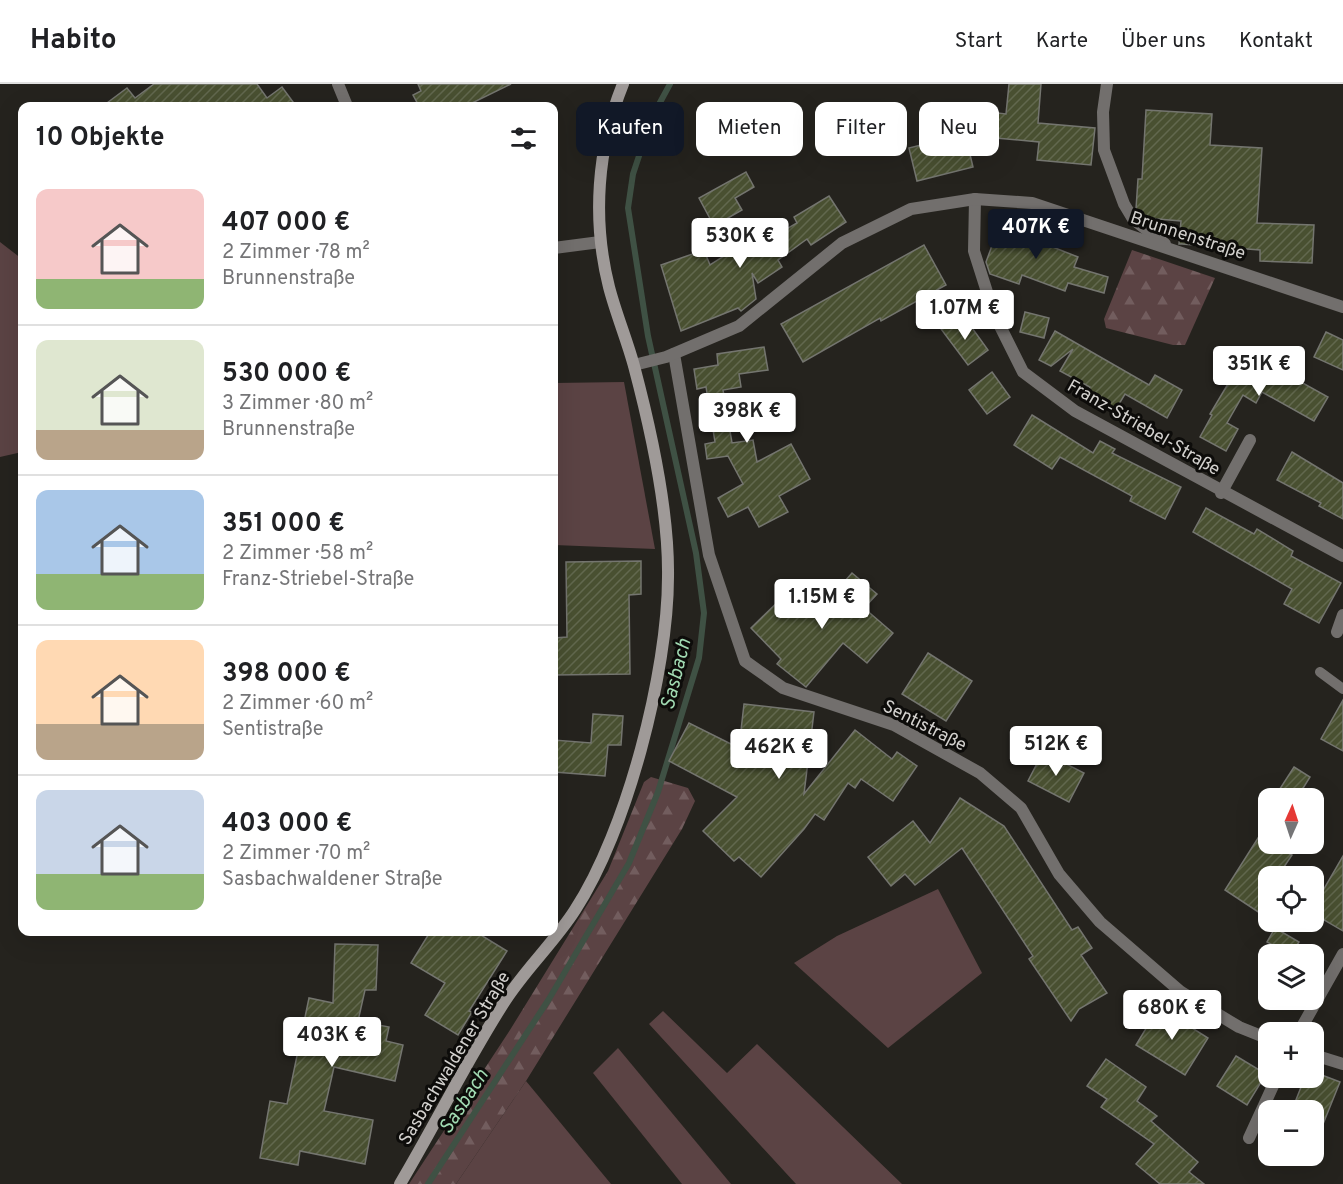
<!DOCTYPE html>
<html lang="de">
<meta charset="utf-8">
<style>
:root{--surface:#fff;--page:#f2f2f2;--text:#202124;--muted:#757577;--line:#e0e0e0;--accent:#111827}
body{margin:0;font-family:Overpass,sans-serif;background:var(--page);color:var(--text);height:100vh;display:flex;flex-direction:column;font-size:22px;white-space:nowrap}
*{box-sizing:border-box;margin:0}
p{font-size:20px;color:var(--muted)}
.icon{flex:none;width:33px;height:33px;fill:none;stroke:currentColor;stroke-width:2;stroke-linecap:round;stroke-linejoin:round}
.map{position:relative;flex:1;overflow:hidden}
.side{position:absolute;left:18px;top:18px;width:540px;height:834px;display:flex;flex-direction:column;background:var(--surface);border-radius:12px;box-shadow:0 6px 24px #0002}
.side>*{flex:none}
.hud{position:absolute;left:576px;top:18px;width:570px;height:54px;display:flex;gap:12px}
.needle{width:39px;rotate:3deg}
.tools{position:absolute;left:1258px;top:704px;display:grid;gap:12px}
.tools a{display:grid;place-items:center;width:66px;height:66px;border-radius:12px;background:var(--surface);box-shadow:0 6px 24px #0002;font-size:30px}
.price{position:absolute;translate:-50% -51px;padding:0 14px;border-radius:6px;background:#fff;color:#222;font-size:20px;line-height:39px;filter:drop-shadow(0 2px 3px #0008)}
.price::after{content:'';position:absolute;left:50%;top:36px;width:18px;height:14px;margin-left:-9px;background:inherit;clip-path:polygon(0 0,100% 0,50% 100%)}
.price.on{background:var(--accent);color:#fff}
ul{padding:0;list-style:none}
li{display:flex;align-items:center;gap:18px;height:150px;padding:0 18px}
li+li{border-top:2px solid var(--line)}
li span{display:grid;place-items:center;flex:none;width:168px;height:120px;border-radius:12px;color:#555}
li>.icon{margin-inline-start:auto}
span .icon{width:72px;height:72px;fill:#fffc;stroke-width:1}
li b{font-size:26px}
h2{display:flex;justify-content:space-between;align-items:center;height:72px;padding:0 18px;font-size:26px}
.chip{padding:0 21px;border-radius:12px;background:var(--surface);box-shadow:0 6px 24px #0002;font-size:21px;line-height:54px}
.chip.on{background:var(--accent);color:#fff}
header{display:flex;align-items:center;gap:36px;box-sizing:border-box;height:84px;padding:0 30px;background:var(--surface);border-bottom:2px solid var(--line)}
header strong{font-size:28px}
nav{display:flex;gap:33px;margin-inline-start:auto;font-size:21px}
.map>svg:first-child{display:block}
</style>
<header>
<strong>Habito</strong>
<nav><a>Start</a><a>Karte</a><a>Über uns</a><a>Kontakt</a></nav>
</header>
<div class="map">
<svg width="1343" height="1100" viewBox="0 0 1343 1100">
<defs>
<pattern id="forest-firs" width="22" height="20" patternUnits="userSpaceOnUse" patternTransform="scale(1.5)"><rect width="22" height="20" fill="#5b4344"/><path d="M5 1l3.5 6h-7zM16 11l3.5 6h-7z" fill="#725d5e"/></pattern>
<pattern id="building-hatch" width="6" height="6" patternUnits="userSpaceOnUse" patternTransform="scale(1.5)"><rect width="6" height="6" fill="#495031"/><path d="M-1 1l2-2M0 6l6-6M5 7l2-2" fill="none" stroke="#62684e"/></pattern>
</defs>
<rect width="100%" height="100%" fill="#25231e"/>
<g fill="#5b4344">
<path d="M0,158L22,175V368L0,373Z"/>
<path d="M624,298L655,465L554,461V299Z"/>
<path d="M938,805L982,889L888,964L794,879L837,852Z"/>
<path d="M663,927L727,989L757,960L902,1100H796L649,940Z"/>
<path d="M618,964L731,1100H682L593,989Z"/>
<path d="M526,997L611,1100H456Z"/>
</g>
<g fill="url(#forest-firs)">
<path d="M1132,166L1215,194L1185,261H1173L1106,244L1104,235Z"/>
<path d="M651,693L688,704L695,717L682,745L526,997L456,1100H409L510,946L608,787L644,698Z"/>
</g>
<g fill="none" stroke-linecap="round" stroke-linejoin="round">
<path stroke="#3f5144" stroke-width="6" d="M428,1100L549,915L629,779L658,708L699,574L704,529L696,469L648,252L628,124L633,90L643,60L657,24L670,0"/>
</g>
<g fill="url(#building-hatch)" stroke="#74756f" stroke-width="1.5">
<path d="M154,0H257L267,14L282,3L296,22H103L127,4L135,14Z"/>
<path d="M418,0H511L466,22H419L413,11L421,7Z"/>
<path d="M1009,0H1041L1038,39L1095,44L1091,81L1037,76L1039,58L996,54L998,29L1006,30Z"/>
<path d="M1146,26L1212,30L1210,61L1262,64L1257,139L1314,141L1312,179L1260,177V166L1182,160H1179L1181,137L1146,134L1139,129L1136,125L1138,95H1142Z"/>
<path d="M965,50L973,83L917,97L909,64Z"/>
<path d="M746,88L754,103L735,114L742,126L714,142L699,114Z"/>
<path d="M829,112L846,138L811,161L807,155L778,176L782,183L758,199L752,189L756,215L741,227L738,224L681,247L661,181L704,166L710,181L738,163L741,171L797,139L794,133Z"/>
<path d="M1003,132L1039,145L1035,156L1078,173L1074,183L1108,193L1104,209L1068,199L1065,207L1022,191L1019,200L990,190L986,178Z"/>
<path d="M924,161L946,201L881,237L880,234L803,278L781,240Z"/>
<path d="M1025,228L1049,234L1044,254L1020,248Z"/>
<path d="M956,234L964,245L970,241L988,266L968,281L941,245Z"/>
<path d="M1055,247L1149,301L1155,291L1182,306L1167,334L1125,310L1116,325L1087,309L1090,303L1060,287L1073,265L1051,282L1039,276Z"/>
<path d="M1326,248L1343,256V286L1314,273Z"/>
<path d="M764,263L768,286L739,290L741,303L723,306L732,359L753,356L757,378L791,360L810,395L779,412L788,428L759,443L748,423L728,433L718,414L743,400L728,372L707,375L705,360L715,358L706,303L697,305L694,285L718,281L717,270Z"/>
<path d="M1247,268L1328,313L1314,337L1262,308L1256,319L1243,311L1227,339L1238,345L1226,367L1200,353L1212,331L1210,330Z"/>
<path d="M992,288L1010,313L987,330L969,306Z"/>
<path d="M1032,331L1093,369L1100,357L1115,365L1112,369L1181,403L1165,435L1130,417L1132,412L1060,373L1052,385L1014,361Z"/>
<path d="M1292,368L1343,399V435L1319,422L1321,419L1277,396Z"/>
<path d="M1206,424L1254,450L1257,445L1293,467L1291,472L1341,499L1319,539L1284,520L1292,505L1193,448Z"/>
<path d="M641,477V510L629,511L630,590L554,591V554L567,553L566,478Z"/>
<path d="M852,489L877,510L864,524L893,549L867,579L843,559L806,603L777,580L781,575L751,544L790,506L815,531Z"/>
<path d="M928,569L972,597L946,637L902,610Z"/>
<path d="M1343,616V667L1321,655Z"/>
<path d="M744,620L814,628L804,710L855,646L892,675L897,668L917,682L893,717L861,695L855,704L848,699L824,736L815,730L804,745L761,793L739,773L734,777L703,747L737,713L669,677L689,639L739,664Z"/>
<path d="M593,630L623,632L621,661H608L605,692L554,688V656L591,659Z"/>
<path d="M1043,668L1084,689L1069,718L1028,697Z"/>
<path d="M1294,683L1310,693L1297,714H1274Z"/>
<path d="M960,714L1004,742L1072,846L1078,843L1092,864L1081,871L1107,909L1079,925L1071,937L1029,875L1033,872L962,764L915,801L905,790L891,802L868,773L913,737L930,759Z"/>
<path d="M1260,751L1269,759L1292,771L1278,792H1269V835L1225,806Z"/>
<path d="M1343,772V847L1314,830V822Z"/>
<path d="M1275,844L1299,858L1291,870L1267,858Z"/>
<path d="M430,848H476L507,867L469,927L472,928L458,951L425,931L445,899L411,879Z"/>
<path d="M335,860L378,861L376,906H365L358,937L389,943L386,957L403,961L395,997L334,983L324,1027L373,1036L365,1080L300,1067L298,1081L260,1074L270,1017L287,1020L309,914L333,919Z"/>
<path d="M1159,923L1208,954L1185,991L1136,961Z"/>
<path d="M1236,972L1266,990L1247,1021L1217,1002Z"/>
<path d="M1106,975L1146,1003L1137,1017L1157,1032L1151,1037L1198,1078L1189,1088L1204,1100H1160L1136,1080L1154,1060L1101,1023L1107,1015L1087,1002Z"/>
<path d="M1314,988L1340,998L1315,1060L1314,1026H1292L1305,993H1314Z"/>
</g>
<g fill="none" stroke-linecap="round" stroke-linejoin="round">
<path stroke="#726f6d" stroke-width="10" d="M1320,588L1343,605"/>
<g stroke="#726f6d" stroke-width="12">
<path d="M1107,0L1103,28L1104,66L1124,120L1133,135L1165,160"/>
<path d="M975,115L974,167L994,230L1023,288L1075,327L1343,472"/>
<path d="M674,270L709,471L745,577L783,604L894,641L980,689L1021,724L1059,790L1100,838L1181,908L1239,943L1269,955"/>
<path d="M634,281L666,273L739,242L842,159L911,125L975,115L1032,119L1343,223"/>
<path d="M1221,409L1250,356"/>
<path d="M1337,548L1343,531"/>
<path d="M1299,948L1343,870"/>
<path d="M1314,971L1343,980"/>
<path d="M1249,1054L1277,993"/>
</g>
<g stroke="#726f6d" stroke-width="12">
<path d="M338,0L347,22"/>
<path d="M554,164L600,158"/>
</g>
<path stroke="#9f9a98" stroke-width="12" d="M400,1100C435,1041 466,978 503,920C524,886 554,859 575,826C627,747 668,587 668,493C669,427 651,346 634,282C627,256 616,230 609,203C592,136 597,64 623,0"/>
</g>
<g text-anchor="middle" stroke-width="6" stroke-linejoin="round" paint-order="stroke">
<g font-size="18" fill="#d3d1ce" stroke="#0d0c0a">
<text transform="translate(1188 151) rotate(18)" y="6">Brunnenstraße</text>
<text transform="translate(1144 343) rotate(30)" y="6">Franz-Striebel-Straße</text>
<text transform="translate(925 641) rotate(27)" y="6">Sentistraße</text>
<text transform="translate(454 974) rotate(-59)" y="6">Sasbachwaldener Straße</text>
</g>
<g font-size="20" font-style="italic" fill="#a1dab2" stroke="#0d0c0a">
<text transform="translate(675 590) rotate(-76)" y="7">Sasbach</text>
<text transform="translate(463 1017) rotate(-57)" y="7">Sasbach</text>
</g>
</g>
</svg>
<div class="tools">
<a><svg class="needle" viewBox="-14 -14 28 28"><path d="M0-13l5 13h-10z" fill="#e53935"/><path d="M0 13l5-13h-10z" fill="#757577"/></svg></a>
<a><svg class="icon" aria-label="locate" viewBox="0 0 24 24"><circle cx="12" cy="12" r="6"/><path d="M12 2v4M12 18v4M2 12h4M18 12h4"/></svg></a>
<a><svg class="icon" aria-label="layers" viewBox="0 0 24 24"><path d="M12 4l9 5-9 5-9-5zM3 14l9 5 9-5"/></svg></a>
<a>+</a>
<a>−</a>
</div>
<b class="price on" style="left:1036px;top:176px">407K €</b>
<b class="price" style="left:740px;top:185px">530K €</b>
<b class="price" style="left:965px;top:257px">1.07M €</b>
<b class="price" style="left:1259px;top:313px">351K €</b>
<b class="price" style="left:747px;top:360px">398K €</b>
<b class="price" style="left:822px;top:546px">1.15M €</b>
<b class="price" style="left:1056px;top:693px">512K €</b>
<b class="price" style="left:779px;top:696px">462K €</b>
<b class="price" style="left:1172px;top:957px">680K €</b>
<b class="price" style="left:332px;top:984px">403K €</b>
<div class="hud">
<a class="chip on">Kaufen</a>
<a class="chip">Mieten</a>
<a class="chip">Filter</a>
<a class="chip">Neu</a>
</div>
<section class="side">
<h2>10 Objekte<svg class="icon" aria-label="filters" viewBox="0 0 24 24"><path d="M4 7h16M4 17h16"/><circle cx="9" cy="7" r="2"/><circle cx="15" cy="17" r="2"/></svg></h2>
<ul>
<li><span style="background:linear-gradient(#f6c9c9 75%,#8fb573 0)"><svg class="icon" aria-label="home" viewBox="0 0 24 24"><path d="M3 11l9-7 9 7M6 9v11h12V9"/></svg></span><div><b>407 000 €</b><p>2 Zimmer · 78 m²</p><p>Brunnenstraße</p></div></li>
<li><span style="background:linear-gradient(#dfe7d0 75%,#b9a48a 0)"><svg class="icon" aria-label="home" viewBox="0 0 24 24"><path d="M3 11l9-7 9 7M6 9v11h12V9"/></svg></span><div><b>530 000 €</b><p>3 Zimmer · 80 m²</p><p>Brunnenstraße</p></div></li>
<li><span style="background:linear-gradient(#a9c7e8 70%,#8fb573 0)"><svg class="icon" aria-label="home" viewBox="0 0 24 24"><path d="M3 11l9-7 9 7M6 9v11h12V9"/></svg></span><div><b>351 000 €</b><p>2 Zimmer · 58 m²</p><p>Franz-Striebel-Straße</p></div></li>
<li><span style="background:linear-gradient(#ffd9b3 70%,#b9a48a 0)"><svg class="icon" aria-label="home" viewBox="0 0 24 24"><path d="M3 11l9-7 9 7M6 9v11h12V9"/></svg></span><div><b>398 000 €</b><p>2 Zimmer · 60 m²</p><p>Sentistraße</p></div></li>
<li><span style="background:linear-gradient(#c9d6e8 70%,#8fb573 0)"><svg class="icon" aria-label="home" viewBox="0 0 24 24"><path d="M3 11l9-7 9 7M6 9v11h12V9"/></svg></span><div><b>403 000 €</b><p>2 Zimmer · 70 m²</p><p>Sasbachwaldener Straße</p></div></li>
</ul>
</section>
</div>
